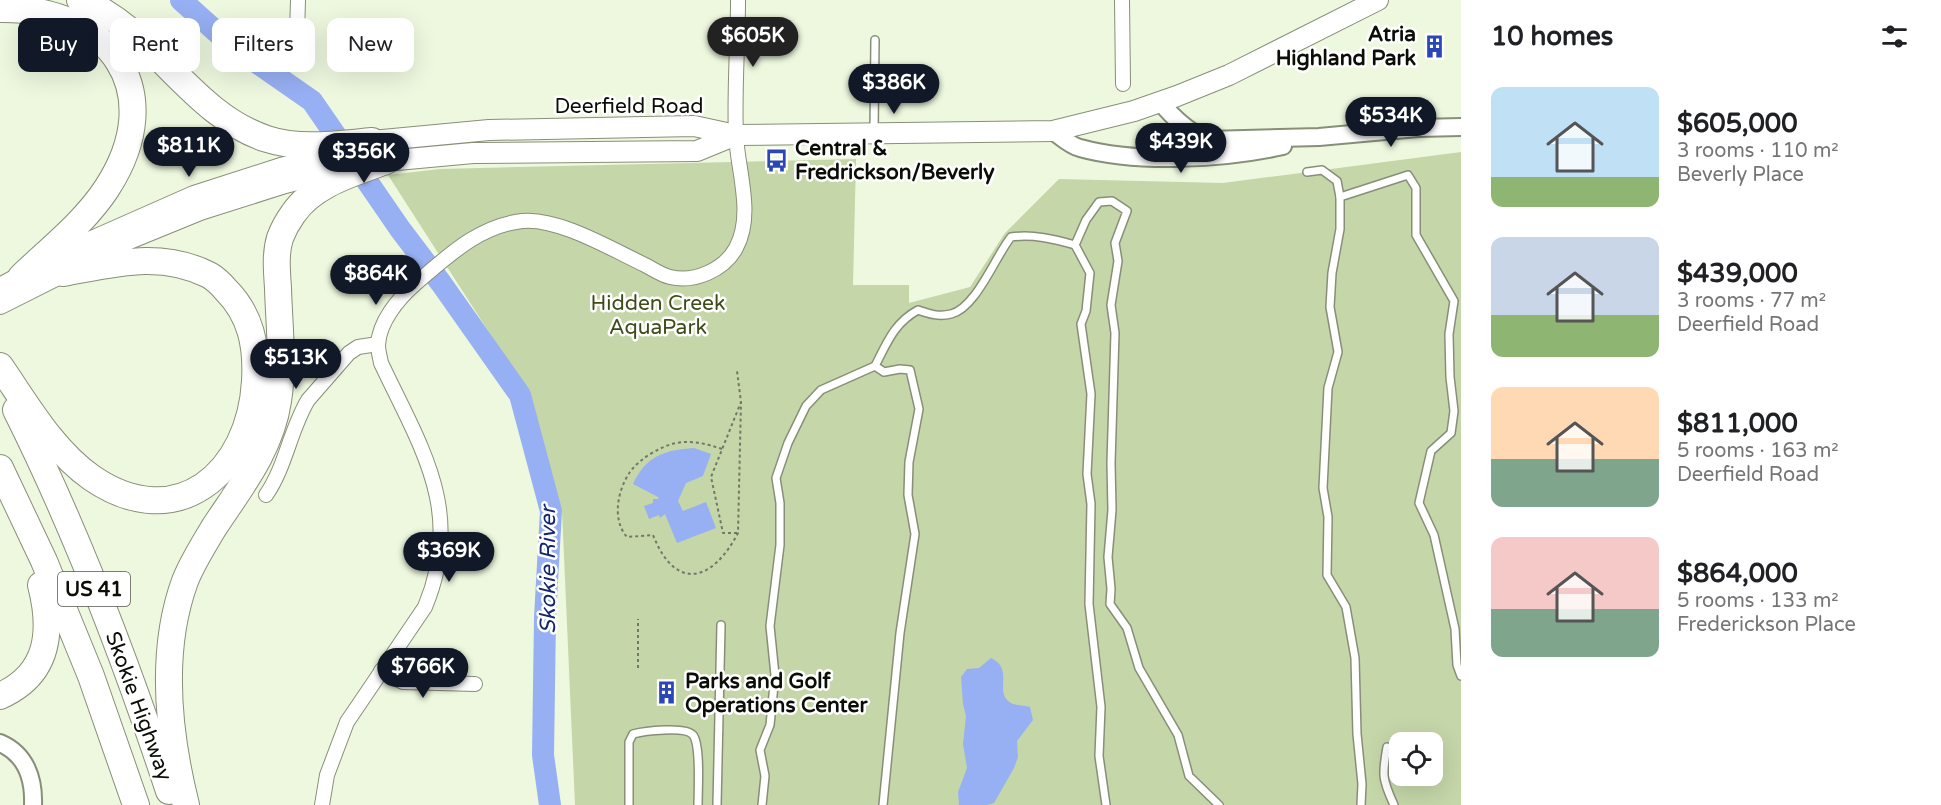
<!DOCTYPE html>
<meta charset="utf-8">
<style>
:root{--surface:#fff;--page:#f6f6f6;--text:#202124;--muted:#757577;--accent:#111827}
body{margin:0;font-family:"Varela Round",sans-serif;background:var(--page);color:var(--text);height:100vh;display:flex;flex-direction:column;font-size:22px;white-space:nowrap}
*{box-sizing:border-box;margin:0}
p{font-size:20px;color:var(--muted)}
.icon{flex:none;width:33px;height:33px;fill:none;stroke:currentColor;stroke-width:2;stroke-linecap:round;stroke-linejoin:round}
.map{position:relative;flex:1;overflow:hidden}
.panel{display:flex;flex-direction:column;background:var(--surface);width:480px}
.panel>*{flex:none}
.guide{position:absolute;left:18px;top:18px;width:570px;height:54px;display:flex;gap:12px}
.controls{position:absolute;left:1389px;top:732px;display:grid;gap:12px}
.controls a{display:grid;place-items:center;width:54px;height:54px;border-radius:12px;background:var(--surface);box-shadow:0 6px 24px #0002;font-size:30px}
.price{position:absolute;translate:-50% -51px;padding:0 14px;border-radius:21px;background:var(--accent);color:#fff;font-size:20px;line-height:39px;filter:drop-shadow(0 2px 3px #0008)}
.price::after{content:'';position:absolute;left:50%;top:36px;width:18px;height:14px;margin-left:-9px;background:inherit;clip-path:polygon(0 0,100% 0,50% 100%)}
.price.selected{background:#222;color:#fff}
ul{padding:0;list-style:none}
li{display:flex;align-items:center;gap:18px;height:150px;padding:0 30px}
li span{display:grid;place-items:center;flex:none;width:168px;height:120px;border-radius:12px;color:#555}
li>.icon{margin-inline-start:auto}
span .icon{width:72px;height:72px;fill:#fffc;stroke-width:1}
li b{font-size:26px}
h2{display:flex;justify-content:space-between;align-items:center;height:72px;padding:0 30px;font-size:26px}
.chip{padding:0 21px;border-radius:12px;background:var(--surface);box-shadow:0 6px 24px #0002;font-size:21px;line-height:54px}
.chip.selected{background:var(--accent);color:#fff}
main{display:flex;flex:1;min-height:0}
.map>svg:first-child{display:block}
</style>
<main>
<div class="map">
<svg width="1461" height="805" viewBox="0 0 1461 805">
<rect width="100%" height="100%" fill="#eef8df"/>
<path fill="#c5d6a9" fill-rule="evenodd" d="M1461,152V805H575L562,511L528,393L388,175L440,169L856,159L853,285H909V303L970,287L1005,233L1059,179L1223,183ZM1400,742H1432V776H1400Z"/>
<g fill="#97b0f3">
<path d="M694,448L711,454L703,476L686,483L678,501L683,511L706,502L716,528L677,543L665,514L660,518L659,515L649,519L644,506L653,503V499H659L658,497L633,484C646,456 664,450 694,448Z"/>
<path d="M991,658C1015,669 993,693 1011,703C1016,706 1024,705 1030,707L1033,720L1017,741L1018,757L1014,768L994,803L987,805H959L958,792L967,768L963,744L966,716L963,704L961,677L967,669L979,668Z"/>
</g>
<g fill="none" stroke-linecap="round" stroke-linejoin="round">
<path stroke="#97b0f3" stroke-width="22" d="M181,0L230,44L312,101L400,229L441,283L520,395L551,511L545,617L543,755L550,805"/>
<defs>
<g id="service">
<path d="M874,131L875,40"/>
<path d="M1307,172L1322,170L1337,181L1340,197V229L1332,273L1330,307L1338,352L1328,388L1323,488L1328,517L1327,575L1346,607L1355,658L1357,734L1362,784L1361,805"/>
<path d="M1340,197L1408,175L1416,188V235L1454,301L1449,334L1450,377L1454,411L1451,433L1431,451L1419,503L1434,535L1455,629L1457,665L1461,676"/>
<path d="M875,366C887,343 894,323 918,310C929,314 939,317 951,314C976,308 995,257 1011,237C1033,234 1054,239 1075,245"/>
<path d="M1387,747C1382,775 1382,779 1394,805"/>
<path d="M629,805V742L633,734C644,731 686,726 693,735C701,745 698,791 698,805"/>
<path d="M717,805L721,625"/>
<path d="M762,805L765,776L760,750L770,725L775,675L770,626L780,545V503L776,478L788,443L806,406L821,390L875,366L884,372L900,369L910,370L919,409L909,462L908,495L915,534L900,633L883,805"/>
<path d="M1106,805L1099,756L1101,707L1089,604L1091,504L1087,474L1091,394L1081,324L1086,311L1090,273L1075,245L1086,220L1099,202L1112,201L1127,211L1115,243L1118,261L1111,305L1115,333L1111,463L1112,510L1108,557L1111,589L1110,604L1127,628L1139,668L1178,735L1189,776L1219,805"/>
</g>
<g id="minor">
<path d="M1122,0L1123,84"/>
<path d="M297,34L298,0"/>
<path d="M266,495C286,466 290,430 308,400L349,353L358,347L378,344"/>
<path d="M381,671L403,682L475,684"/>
<path d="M322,805L327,775L347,722L425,607C465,511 421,448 381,363C380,357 378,351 378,345C379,322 398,299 415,284C447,257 478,226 522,221C558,217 613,250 645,265C653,269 661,275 670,277C694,283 724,270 736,248C754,215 738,172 736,136C734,91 738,45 738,0"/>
</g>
<g id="tertiary">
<path d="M1160,102C1174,118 1187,131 1207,140L1319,137L1418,128L1461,127"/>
<path d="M1053,131C1061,137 1071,146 1080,148C1138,164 1225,159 1283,146"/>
<path d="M0,743C26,754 34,779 33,805"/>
</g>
<g id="secondary">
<path d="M0,288L65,253L194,196L281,168L332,155L372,141L489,130L694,126L736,135L1053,131L1134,111L1177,96L1229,75L1378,0"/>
<path d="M0,304L129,239L200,210L285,183L335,170L386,161L473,153L697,151L736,135"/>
</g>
<g id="motorway">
<path d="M80,0C155,30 190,114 267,139C300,150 338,144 372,141"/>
<path d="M0,9C110,7 170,91 107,188C85,222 50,249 21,277"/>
<path d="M0,366C27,405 52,450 92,478C177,536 250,473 255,381C257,346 251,315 226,290C221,284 216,279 209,275C160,250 113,264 63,273"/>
<path d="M16,410C77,532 126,661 169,791"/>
<path d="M0,468L44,561L91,676L136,805"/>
<path d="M0,696C49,674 53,632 41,585"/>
<path d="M186,805C168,733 159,652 185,581C192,563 203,546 213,529C239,489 271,450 278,401C284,364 279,325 278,288C277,272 275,254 280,238C283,230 288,221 293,214C313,184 354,173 386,161"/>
</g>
</defs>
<use href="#service" stroke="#878f78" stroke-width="10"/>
<use href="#minor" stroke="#878f78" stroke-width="16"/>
<use href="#tertiary" stroke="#878f78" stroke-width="20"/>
<use href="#secondary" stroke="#878f78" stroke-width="22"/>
<use href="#motorway" stroke="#878f78" stroke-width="28"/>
<g stroke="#727868" stroke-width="2" stroke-dasharray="3 3" stroke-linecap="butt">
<path d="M1156,143L1162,126"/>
<path d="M722,449C707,444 693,440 676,443C661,446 639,459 630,472C617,491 612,520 627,537L653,535C676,593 713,581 738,533L741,402"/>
<path d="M737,533H723L711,477L741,402L737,371"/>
<path d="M638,668V619"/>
</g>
<use href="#service" stroke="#fff" stroke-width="7"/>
<use href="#minor" stroke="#fff" stroke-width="14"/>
<use href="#tertiary" stroke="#fff" stroke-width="16"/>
<use href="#secondary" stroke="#fff" stroke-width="20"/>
<use href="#motorway" stroke="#fff" stroke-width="26"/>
</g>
<defs>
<symbol id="building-bare" viewBox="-9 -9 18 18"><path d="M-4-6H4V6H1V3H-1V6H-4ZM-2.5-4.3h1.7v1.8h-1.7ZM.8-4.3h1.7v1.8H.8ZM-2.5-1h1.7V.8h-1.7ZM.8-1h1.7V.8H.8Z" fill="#2b47b7" stroke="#fff" stroke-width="2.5" paint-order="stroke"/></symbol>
<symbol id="bus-bare" viewBox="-9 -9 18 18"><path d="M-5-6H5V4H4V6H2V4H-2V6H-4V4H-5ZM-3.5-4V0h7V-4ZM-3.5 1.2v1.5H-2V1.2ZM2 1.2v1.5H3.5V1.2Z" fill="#2b47b7" stroke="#fff" stroke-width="2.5" paint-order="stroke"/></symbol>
</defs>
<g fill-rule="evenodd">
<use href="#building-bare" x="1418" y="30" width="33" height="33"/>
<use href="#bus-bare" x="760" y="144" width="33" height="33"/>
<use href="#building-bare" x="650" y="676" width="33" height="33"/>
</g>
<g text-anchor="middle" stroke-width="5" stroke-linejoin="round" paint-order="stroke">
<rect fill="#fff" stroke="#545651" stroke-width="1.5" x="58" y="572" width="72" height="34" rx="4.5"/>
<g font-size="20" font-weight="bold" fill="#0b0e06">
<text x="94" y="596">US 41</text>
</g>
<g font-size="21" font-weight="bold" fill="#0b0e06" stroke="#fff" text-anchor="start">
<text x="1416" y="41" text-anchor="end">Atria<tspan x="1416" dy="24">Highland Park</tspan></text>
<text x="795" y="155">Central &amp;<tspan x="795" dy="24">Fredrickson/Beverly</tspan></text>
<text x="685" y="688">Parks and Golf<tspan x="685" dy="24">Operations Center</tspan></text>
</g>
<g font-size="21" fill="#0b0e06" stroke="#fff">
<text x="629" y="113">Deerfield Road</text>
<text transform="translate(139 706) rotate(70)" y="7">Skokie Highway</text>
</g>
<g font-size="21" fill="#3d4c18" stroke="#fff">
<text x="658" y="310">Hidden Creek<tspan x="658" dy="24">AquaPark</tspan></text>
</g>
<g font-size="22" font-style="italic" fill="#142670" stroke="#fff">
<text transform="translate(547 570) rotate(-90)" y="8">Skokie River</text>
</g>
</g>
</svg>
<div class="controls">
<a><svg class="icon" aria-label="locate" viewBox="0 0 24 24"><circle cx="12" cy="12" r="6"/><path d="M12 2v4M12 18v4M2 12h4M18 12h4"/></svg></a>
</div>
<b class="price selected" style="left:753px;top:68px">$605K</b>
<b class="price" style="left:894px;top:115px">$386K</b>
<b class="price" style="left:1391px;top:148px">$534K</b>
<b class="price" style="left:1181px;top:174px">$439K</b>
<b class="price" style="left:189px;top:178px">$811K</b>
<b class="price" style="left:364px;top:184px">$356K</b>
<b class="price" style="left:376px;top:306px">$864K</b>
<b class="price" style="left:296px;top:390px">$513K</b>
<b class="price" style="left:449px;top:583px">$369K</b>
<b class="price" style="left:423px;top:699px">$766K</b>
<div class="guide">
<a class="chip selected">Buy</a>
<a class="chip">Rent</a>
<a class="chip">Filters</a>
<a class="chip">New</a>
</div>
</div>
<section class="panel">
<h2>10 homes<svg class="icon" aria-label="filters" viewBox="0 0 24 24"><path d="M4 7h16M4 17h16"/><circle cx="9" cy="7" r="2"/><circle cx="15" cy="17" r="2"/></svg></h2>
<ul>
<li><span style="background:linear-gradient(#bfe0f5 75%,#8fb573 0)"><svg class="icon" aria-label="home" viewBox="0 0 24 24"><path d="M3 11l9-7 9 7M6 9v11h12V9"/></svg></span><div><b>$605,000</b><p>3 rooms · 110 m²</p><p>Beverly Place</p></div></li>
<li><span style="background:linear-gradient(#c9d6e8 65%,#8fb573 0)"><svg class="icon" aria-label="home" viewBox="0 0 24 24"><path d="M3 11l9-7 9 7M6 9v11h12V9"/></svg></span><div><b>$439,000</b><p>3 rooms · 77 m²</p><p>Deerfield Road</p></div></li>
<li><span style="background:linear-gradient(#ffd9b3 60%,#7fa58c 0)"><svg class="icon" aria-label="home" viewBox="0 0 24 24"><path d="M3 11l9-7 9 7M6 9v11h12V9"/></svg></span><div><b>$811,000</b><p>5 rooms · 163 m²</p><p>Deerfield Road</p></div></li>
<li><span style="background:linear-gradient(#f6c9c9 60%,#7fa58c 0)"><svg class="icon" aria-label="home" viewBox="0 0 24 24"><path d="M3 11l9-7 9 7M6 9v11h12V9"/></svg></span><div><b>$864,000</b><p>5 rooms · 133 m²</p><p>Frederickson Place</p></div></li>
</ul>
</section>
</main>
